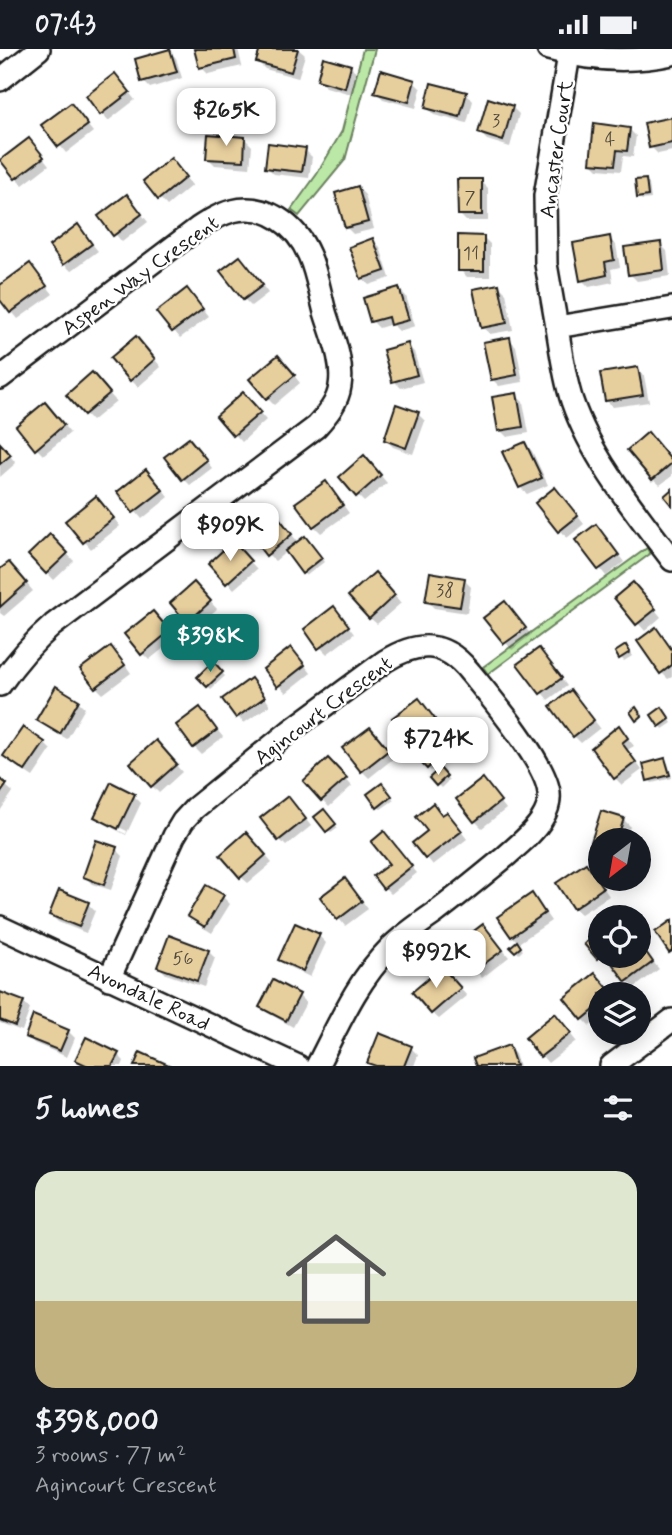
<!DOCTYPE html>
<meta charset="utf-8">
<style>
:root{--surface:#171b24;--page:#242831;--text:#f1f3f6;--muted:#9ea1a6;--line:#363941;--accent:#0f766e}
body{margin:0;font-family:Mynerve,sans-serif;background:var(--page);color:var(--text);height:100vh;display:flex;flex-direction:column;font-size:26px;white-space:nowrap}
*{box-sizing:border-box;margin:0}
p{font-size:23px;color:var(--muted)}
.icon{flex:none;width:38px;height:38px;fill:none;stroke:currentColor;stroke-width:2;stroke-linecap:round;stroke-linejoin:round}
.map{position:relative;height:1017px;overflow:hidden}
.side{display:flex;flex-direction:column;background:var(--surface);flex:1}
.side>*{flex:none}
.needle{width:46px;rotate:211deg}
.controls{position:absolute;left:588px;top:779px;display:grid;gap:14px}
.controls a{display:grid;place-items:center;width:63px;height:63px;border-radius:50%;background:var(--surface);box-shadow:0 4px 18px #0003;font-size:35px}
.price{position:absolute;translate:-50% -60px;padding:0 16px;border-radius:14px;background:#fff;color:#222;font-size:23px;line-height:46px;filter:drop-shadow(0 2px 4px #0008)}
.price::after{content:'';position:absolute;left:50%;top:42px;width:21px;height:16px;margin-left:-10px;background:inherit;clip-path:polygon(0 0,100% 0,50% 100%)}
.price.current{background:var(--accent);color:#fff}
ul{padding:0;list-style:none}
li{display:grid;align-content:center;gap:14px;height:371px;padding:0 35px}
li+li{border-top:2px solid var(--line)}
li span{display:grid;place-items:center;height:217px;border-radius:21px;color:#555}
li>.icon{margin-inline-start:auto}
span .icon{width:126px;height:126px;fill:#fffc;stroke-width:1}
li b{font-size:30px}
h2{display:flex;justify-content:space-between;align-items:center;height:84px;padding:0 35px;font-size:30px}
.status{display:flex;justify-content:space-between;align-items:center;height:49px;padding:0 35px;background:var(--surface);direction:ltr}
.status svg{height:19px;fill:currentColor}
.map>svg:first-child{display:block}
</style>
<div class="status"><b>07:43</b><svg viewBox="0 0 49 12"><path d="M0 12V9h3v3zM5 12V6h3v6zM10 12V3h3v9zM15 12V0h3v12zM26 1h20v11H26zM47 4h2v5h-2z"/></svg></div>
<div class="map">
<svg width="672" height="1017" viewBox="0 0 672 1017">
<rect width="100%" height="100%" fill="#fff"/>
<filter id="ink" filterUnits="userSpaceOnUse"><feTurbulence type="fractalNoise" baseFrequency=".0143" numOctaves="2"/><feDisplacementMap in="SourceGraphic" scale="14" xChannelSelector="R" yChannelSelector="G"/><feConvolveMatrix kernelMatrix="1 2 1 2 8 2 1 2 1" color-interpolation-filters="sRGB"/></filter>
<g filter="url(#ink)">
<g fill="#bbe8a6" stroke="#6c8261" stroke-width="2">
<path d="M363,0H375L345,111L299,167L291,161L317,125L342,82Z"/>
<path d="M647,499L650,505L488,625L483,618Z"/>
</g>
<g fill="#0003">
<path d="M196,0H238L242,17L208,25L201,18Z"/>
<path d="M262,0H298L305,6L298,29L265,20L258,13Z"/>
<path d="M169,2L176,9L182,29L150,39L143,32Z"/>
<path d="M350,17L357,24L351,45L326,38L319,31Z"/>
<path d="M414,33L421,40L416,59L383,50L376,43Z"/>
<path d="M122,34L135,51L108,72L88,48Z"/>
<path d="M466,45L473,52L467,74L434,66L427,59Z"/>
<path d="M71,56L93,83L66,104L44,77Z"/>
<path d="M512,58L519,65L510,98L487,91L480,84Z"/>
<path d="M672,70V102L658,105L651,98Z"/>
<path d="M629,80L636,87L633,108L623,107L621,122L598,120L591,113Z"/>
<path d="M245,90L252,97L250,119L215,116L208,109Z"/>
<path d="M35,98L49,116L23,136L16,129Z"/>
<path d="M305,101L312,108L309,129L274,125L267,118Z"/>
<path d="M177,119L192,136L167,157L145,133Z"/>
<path d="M481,132L488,139V172H466L459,165Z"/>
<path d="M646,132L649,135L651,150L642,151L639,148Z"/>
<path d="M358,139L365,146L374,180L353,185L346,178Z"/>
<path d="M127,147L148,173L122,193L100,167Z"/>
<path d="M78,178L98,202L71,222L64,215Z"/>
<path d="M483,188L490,195V228H467L460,221Z"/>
<path d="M609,189L616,196L620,218L611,220L613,233L589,238L582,231Z"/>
<path d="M373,191L380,198L390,229L369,236L362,229Z"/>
<path d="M660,195L667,202L670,227L637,232L630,225Z"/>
<path d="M30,216L53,245L18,270L0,248V238Z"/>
<path d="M247,216L268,244L251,257L244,250Z"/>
<path d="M499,237L506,244L513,281L490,285L482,278Z"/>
<path d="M399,240L406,247L415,277L399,282L392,275L379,279L372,272Z"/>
<path d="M194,249L209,268L180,289L159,263Z"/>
<path d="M509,290L516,297L523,333L499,337L492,330Z"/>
<path d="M143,296L161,318L138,338L131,331Z"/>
<path d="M407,296L414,303L423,333L401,339L394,332Z"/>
<path d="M285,315L300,334L274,356L267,349Z"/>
<path d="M637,320L644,327L649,353L613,358L606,351Z"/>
<path d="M98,332L116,352L92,372L68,346Z"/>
<path d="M516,346L523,353L529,384L507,388L500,381Z"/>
<path d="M250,353L266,371L242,393L219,368Z"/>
<path d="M52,362L70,384L43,406L36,399Z"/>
<path d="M418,365L425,372L413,405L393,398L386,391Z"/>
<path d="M0,395L16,414L0,428Z"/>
<path d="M525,395L532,402L548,436L527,445L520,438Z"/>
<path d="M196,398L212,419L190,436L183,429Z"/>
<path d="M672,413V427L660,436L653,430Z"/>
<path d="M371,415L387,434L364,453L357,446Z"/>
<path d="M153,429L169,448L142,470L119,443Z"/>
<path d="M332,441L349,464L321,484L314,477Z"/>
<path d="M562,447L584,475L567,489L538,454Z"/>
<path d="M103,456L120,477L91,500L68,472Z"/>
<path d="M281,473L299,494L308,492L324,513L306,527L287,502L275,512L268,505Z"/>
<path d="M602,484L624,513L606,527L577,491Z"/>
<path d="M50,487L74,512L54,531L30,506Z"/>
<path d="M233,494L257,520L234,540L210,515Z"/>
<path d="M16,522L33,542L4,567L0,564V523Z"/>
<path d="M375,526L401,554L377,575L370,569Z"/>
<path d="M464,531L471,538L467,564L434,559L427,552Z"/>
<path d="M194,535L217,560L195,579L189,573Z"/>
<path d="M640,542L661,568L645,582L616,549Z"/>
<path d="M512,561L531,586L512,601L486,569Z"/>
<path d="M341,567L354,585L327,605L320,598Z"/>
<path d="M160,571L175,590L149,611L143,605Z"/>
<path d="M656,581L672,600V628L668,630L661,623Z"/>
<path d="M629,601L632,607L624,612L621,609Z"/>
<path d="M118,606L131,624L103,645L96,638Z"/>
<path d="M298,608L311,624L286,644L266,621Z"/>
<path d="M546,609L567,637L548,651L520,616Z"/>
<path d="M213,615L225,627L211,640L199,628Z"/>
<path d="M258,638L270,656L244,674L237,667Z"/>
<path d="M578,650L600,679L581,694L574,687Z"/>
<path d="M78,652L85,659L67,690L46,678L39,671Z"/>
<path d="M425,658L440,678L416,696L409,689Z"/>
<path d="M200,660L223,688L201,705L194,698Z"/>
<path d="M665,663L672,674L663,680L654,667Z"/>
<path d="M619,678L634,697L627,701L642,721L622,736L615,729Z"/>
<path d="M376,687L394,709L369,729L362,722Z"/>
<path d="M44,694L51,701L33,728L12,714L5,707Z"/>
<path d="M162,700L182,723L159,744L152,737Z"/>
<path d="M427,704L438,715L431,722L420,711Z"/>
<path d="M665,711L668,714L672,729L652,734L649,731Z"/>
<path d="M335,718L352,737L329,758L305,732Z"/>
<path d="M440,721L449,731L441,739L431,729Z"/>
<path d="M0,732L13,743L0,762Z"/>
<path d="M112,736L134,747L141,754L126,786L103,774L126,785L127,782L102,770V773L96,768Z"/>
<path d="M385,739L394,751L381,760L378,758Z"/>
<path d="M490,739L506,760L482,779L475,772Z"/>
<path d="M295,756L311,777L286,797L279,790Z"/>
<path d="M323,762L338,779L331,784L317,768Z"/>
<path d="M443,768L453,772L467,790L433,816L415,794L430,783Z"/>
<path d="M623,770L630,777L626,791H600V806L598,805L591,798Z"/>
<path d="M253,792L272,814L248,834L241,828Z"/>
<path d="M390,792L417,824L391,845L385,839L391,815Z"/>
<path d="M116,800L123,807L111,841L92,835L85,828Z"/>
<path d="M586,816L593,823L609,847L581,865L574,859Z"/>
<path d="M352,838L368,860L345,877L322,849Z"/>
<path d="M531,846L538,853L551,872L517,895L523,901L519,905L513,898L518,893L512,887Z"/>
<path d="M223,848L230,855L212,884L196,874L189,867Z"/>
<path d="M88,855L95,862L86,884L58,873L51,866Z"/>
<path d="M483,877L509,908L482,929L456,898Z"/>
<path d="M596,886L600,891V906H608L602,912L586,895Z"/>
<path d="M319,887L326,894L310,928L287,917L280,910Z"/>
<path d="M639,896L659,920L634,939L613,913L639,906Z"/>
<path d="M208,902L215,909L204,938L166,925L159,918Z"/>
<path d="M595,926L612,945H600V968L590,977L583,970Z"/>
<path d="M449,927L467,947L439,970L432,964Z"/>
<path d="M0,945L23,953L30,960L22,982L0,974Z"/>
<path d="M299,947L306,954L293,978L268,964L261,957Z"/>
<path d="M562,974L576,992L548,1014L527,989Z"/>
<path d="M68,982L75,989L67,1008L34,994L27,987Z"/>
<path d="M508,998L515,1005L519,1017H478Z"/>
<path d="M411,999L418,1006L414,1017H373L369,1013Z"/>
<path d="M117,1005L124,1012L122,1017H84L77,1011Z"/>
</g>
<g fill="#e7ce9d" stroke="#1c1c1c" stroke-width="2">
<path d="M170,0L177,23L141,33L135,10Z"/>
<path d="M194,0H234L236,10L199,19Z"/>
<path d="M260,0H298L291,23L256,13Z"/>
<path d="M323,8L351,16L345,39L317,31Z"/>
<path d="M381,21L415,31L409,53L374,44Z"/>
<path d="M115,24L130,43L100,66L86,47Z"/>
<path d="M431,34L467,43L460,68L425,59Z"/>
<path d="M488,49L513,57L503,92L478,84Z"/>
<path d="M71,54L88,76L58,98L41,76Z"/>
<path d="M672,68V94L649,99L644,74Z"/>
<path d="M594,74L630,79L627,102L617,101L615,116L590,114Z"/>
<path d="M208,85L245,88L244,112L206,110Z"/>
<path d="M29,89L44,108L15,130L0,111Z"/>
<path d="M268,94L306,99L302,123L265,119Z"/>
<path d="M171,109L186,128L158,151L143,132Z"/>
<path d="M457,130H482V166H458Z"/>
<path d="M646,130L648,147L637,149L635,131Z"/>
<path d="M358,137L368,173L345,179L335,144Z"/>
<path d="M127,145L142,165L113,187L98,167Z"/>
<path d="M78,175L92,195L63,216L49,197Z"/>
<path d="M458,186L484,187V222H458Z"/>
<path d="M610,187L614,211L605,213L607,226L580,232L573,194Z"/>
<path d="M373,189L385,222L361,230L349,198Z"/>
<path d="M661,193L664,221L628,226L624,198Z"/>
<path d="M240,207L263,236L243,251L220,222Z"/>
<path d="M30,214L47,237L10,264L0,251V236Z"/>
<path d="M499,235L507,274L481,279L473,240Z"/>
<path d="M399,238L409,271L390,276L388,268L370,273L363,249Z"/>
<path d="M187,239L203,260L172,283L156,263Z"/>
<path d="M136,287L155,310L130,332L110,309Z"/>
<path d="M510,288L517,326L491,331L483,293Z"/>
<path d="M408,294L417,326L392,333L383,301Z"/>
<path d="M278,306L295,326L266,350L249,330Z"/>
<path d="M638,318L643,346L605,352L600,324Z"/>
<path d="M92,323L110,344L84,366L66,346Z"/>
<path d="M243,343L261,363L233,387L216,367Z"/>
<path d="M517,344L523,378L498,382L492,348Z"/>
<path d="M45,353L64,376L35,401L16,377Z"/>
<path d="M396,355L419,363L406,399L384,391Z"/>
<path d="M648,383L672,412V414L652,431L627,401Z"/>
<path d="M189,389L207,411L182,431L164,408Z"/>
<path d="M525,393L542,429L519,439L502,403Z"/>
<path d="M0,394L11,406L0,415Z"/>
<path d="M364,406L381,426L356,448L339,428Z"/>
<path d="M146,420L163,441L133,464L117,443Z"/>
<path d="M326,432L343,456L313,478L295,454Z"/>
<path d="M555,438L578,467L558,483L535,454Z"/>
<path d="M672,440V457L664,447Z"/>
<path d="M96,447L114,469L83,494L65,472Z"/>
<path d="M275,464L292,485L266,507L249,485Z"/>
<path d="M596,475L619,506L598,521L575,491Z"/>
<path d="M50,485L68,504L46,525L28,506Z"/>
<path d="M305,487L322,509L302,525L285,502Z"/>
<path d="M233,492L251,512L226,535L208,515Z"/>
<path d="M9,513L27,534L0,558V520Z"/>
<path d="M375,523L395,546L369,570L348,547Z"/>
<path d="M430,523L465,529L460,558L425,553Z"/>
<path d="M194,533L211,552L187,574L170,554Z"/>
<path d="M633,533L656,560L636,576L614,549Z"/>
<path d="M505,552L526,579L504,595L483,569Z"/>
<path d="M334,557L349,577L318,600L304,580Z"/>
<path d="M153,562L170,582L141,606L124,585Z"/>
<path d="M656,578L672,601V616L660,625L637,592Z"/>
<path d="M626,596L630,603L619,610L615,603Z"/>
<path d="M111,597L125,616L95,639L80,620Z"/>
<path d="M291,598L305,616L277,638L263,620Z"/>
<path d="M539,599L562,629L540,645L517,615Z"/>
<path d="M213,612L223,623L207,638L197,628Z"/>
<path d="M251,629L265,648L236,669L222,650Z"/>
<path d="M56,637L79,651L60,685L36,671Z"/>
<path d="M571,641L594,671L573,688L550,657Z"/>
<path d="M419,649L435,670L408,690L392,669Z"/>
<path d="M200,658L217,681L193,699L176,676Z"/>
<path d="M636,658L642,667L636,672L630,663Z"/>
<path d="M662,658L670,670L659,678L651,666Z"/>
<path d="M619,676L628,689L622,694L636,713L614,730L591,699Z"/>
<path d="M23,678L45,693L25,722L3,707Z"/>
<path d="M370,678L389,701L361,723L342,699Z"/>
<path d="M156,691L177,715L151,738L130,714Z"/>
<path d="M427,702L436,711L427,720L418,711Z"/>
<path d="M328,709L347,729L321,752L303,732Z"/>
<path d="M665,709L670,726L647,732L643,715Z"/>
<path d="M440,719L447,727L436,737L429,729Z"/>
<path d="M483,729L501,752L474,773L456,750Z"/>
<path d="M0,730L7,735L0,745Z"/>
<path d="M111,733L135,745L118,780L94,768Z"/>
<path d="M382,734L392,747L377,759L367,745Z"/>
<path d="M288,747L306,770L278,792L260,769Z"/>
<path d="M433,754L442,766L447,763L462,782L425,810L412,794L427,782L416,768Z"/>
<path d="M324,760L336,775L326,783L314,768Z"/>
<path d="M601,762L624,769L617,791H600V802L589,799Z"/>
<path d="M384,782L412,817L383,840L373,827L389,815L371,793Z"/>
<path d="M246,783L266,806L240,829L220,806Z"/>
<path d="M96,791L117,798L104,836L83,828Z"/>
<path d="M586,814L603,839L573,860L556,834Z"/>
<path d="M345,829L362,852L337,871L320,848Z"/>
<path d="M206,836L224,846L205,878L187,867Z"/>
<path d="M59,841L89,853L79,878L49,866Z"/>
<path d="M532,844L545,864L511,888L497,868Z"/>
<path d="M672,871V902L669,904L655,883Z"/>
<path d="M295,874L320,885L303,922L278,911Z"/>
<path d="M483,875L503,901L473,923L453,898Z"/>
<path d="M596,884L600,889V906H602L597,910L584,895Z"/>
<path d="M169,886L209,901L197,932L157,918Z"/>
<path d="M517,892L521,898L515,903L510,898Z"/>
<path d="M639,893L653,913L626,933L611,913L620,906H639Z"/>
<path d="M442,918L461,939L431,965L412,943Z"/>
<path d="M595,924L613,945H600V956L582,971L564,949Z"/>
<path d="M273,931L300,945L286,972L259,958Z"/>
<path d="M0,943L24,952L15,977L0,971Z"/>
<path d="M555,964L571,984L540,1008L525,989Z"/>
<path d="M33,966L69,981L60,1002L25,988Z"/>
<path d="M379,984L412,997L404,1017H376L367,1014Z"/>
<path d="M86,988L119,1004L112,1017H88L75,1011Z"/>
<path d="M509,996L516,1017H476L473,1009Z"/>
<path d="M140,1003L171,1017H134Z"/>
</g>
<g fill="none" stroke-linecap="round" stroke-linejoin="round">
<defs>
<g id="street">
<path d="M548,0C588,11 631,14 672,5"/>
<path d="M0,31L39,0"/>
<path d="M672,259L557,278C561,302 564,328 572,352C592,410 635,462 672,511"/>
<path d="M557,278L546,215L545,147L569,6"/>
<path d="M0,329L198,179C209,172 220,165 232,162C266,153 296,176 309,206C317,224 320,245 325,263C332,286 344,313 340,337C338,353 327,366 316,378L53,576C32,594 16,613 0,636"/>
<path d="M0,878L298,1017"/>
<path d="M109,930L174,787L183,772L195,759L290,682L385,612C417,592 444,591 469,622C489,646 548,716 549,745C550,754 547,762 542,770C533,785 518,796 505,808C482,827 459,846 435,864C419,875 403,886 389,900C356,933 338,977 317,1017"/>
<path d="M611,1017L672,971"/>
</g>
</defs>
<use href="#street" stroke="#1c1c1c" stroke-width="26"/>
<use href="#street" stroke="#fff" stroke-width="21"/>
</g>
</g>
<g text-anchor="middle" stroke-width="5" stroke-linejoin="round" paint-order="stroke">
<g font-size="18" fill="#4f483c">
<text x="496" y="77">3</text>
<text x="610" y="96">4</text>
<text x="470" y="154">7</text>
<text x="471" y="210">11</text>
<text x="445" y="547">38</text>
<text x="183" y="915">56</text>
</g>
<g font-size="21" fill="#1c1c1c" stroke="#fff">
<text transform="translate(556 100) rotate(-82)" y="7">Ancaster Court</text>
<text transform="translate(140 226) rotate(-36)" y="7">Aspen Way Crescent</text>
<text transform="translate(323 661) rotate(-37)" y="7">Agincourt Crescent</text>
<text transform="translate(149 948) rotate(25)" y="7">Avondale Road</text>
</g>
</g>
</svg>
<div class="controls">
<a><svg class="needle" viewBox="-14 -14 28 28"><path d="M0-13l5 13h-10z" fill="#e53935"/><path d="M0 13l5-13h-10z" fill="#9ea1a6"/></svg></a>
<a><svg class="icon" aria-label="locate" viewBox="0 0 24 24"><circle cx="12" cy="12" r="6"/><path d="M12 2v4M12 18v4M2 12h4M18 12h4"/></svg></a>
<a><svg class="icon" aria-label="layers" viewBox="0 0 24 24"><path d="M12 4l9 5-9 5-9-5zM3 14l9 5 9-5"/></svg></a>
</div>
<b class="price" style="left:226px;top:99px">$265K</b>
<b class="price" style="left:230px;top:514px">$909K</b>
<b class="price current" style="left:210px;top:625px">$398K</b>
<b class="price" style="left:438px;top:728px">$724K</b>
<b class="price" style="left:436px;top:941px">$992K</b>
</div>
<section class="side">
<h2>5 homes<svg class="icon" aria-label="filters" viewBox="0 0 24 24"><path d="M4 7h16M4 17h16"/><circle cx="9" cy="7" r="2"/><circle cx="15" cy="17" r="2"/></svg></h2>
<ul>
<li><span style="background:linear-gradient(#dfe7d0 60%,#c2b280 0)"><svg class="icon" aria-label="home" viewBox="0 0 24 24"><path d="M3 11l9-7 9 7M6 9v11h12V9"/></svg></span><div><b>$398,000</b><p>3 rooms · 77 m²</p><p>Agincourt Crescent</p></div></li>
</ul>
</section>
